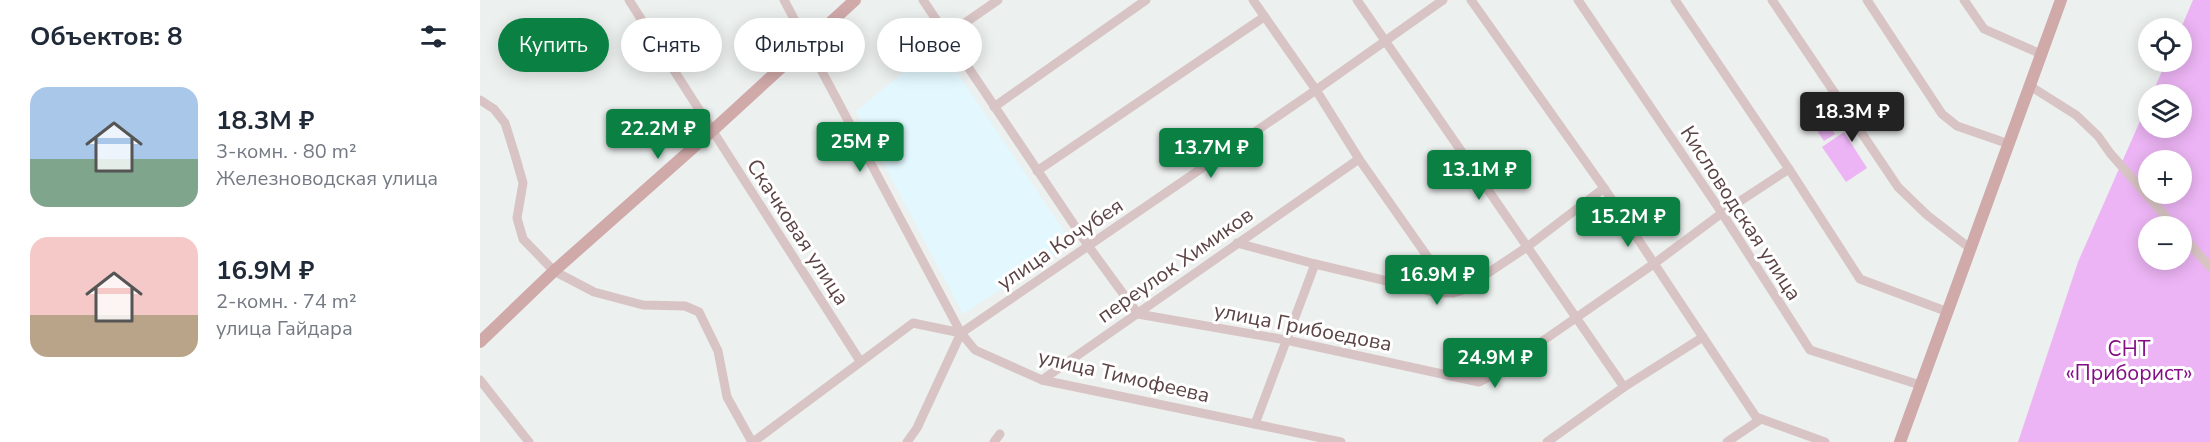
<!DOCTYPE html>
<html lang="ru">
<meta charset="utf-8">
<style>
:root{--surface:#fff;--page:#f6f6f7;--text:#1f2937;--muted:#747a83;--accent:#0b8043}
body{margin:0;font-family:"Nunito Sans",sans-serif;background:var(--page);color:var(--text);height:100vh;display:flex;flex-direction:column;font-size:22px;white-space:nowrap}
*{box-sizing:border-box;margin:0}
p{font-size:20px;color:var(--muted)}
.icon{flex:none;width:33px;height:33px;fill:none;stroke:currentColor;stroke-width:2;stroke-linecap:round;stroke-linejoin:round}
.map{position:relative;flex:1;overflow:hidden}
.drawer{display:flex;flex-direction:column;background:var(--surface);width:480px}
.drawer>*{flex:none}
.guide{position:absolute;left:18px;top:18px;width:570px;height:54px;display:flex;gap:12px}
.controls{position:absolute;left:1658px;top:18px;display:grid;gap:12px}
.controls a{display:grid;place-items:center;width:54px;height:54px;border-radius:50%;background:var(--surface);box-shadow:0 3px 15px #0003;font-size:30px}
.price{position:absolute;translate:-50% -51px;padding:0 14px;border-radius:6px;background:var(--accent);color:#fff;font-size:20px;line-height:39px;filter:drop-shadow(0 2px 3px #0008)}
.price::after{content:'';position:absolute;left:50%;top:36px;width:18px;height:14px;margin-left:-9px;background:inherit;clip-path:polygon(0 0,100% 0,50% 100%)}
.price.current{background:#222;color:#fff}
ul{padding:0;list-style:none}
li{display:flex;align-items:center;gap:18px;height:150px;padding:0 30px}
li span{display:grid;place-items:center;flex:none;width:168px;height:120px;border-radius:18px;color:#555}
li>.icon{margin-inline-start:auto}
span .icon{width:72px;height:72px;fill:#fffc;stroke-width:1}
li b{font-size:26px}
h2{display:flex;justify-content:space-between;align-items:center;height:72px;padding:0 30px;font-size:26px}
.tag{padding:0 21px;border-radius:27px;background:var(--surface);box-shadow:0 3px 15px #0003;font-size:21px;line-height:54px}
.tag.current{background:var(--accent);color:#fff}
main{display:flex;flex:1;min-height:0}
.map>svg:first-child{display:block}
</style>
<main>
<section class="drawer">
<h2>Объектов: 8<svg class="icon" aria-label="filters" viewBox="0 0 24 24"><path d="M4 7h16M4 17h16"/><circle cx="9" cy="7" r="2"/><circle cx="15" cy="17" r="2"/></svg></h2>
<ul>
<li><span style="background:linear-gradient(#a9c7e8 60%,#7fa58c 0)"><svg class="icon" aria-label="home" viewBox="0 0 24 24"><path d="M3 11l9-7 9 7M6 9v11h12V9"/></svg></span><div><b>18.3M ₽</b><p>3-комн. · 80 m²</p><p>Железноводская улица</p></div></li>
<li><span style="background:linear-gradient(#f6c9c9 65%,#b9a48a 0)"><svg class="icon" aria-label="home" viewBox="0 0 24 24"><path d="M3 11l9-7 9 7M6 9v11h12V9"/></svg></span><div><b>16.9M ₽</b><p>2-комн. · 74 m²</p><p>улица Гайдара</p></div></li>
</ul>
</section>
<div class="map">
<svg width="1730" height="442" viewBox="0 0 1730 442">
<rect width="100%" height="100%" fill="#ecf0ee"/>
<path fill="#e2f8fe" d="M458,44L592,243L483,314L376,111Z"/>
<g fill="#ecb4f4" fill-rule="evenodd">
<path d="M1713,0H1730V442H1538L1598,262L1668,103V128H1701V94H1672L1686,62H1701V28ZM1668,160H1701V194H1668ZM1668,226H1701V260H1668Z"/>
<path d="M1342,114L1355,134L1344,141L1331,122Z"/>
<path d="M1364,132L1387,168L1366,182L1342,147Z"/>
</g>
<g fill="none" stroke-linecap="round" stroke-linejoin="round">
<g stroke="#d9c4c5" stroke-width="9">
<path d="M149,0L380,361"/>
<path d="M304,0L481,333L495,350L562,380L861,442"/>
<path d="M443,0L609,247L658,314L806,340L999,382L1015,374L1175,263L1242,213L1309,169"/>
<path d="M773,0L836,90L879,159L973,293"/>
<path d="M877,0L1144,387"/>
<path d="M991,0L1124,188L1276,417L1345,442"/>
<path d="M1098,0L1242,213L1330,350L1440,385"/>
<path d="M1195,0L1309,169L1380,279L1468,312"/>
<path d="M1292,0L1418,187L1447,215L1491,249"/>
<path d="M1387,0L1462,114L1477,126L1529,144"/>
<path d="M1484,0L1504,29L1561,54"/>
<path d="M466,36L518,0"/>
<path d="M1550,86L1596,115L1618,136L1630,153L1694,226"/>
<path d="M0,100L14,109L25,123L35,155L43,183L37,218L43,239L74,271L114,292L163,305L205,306L219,312L238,351L247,397L272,442"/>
<path d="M514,107L666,0"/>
<path d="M557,171L784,17"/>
<path d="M1701,234L1730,267"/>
<path d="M757,243L835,264L958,293H973L981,291L1047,247L1124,188"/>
<path d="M0,380L49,442"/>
<path d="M562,380L879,159"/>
<path d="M775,424L835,264"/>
<path d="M273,442L433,323L481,333L836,90L963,0"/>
<path d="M427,442L437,428L481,333"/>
<path d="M514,442L520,434"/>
<path d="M1067,442L1144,387L1223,337"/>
<path d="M1247,442L1281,419"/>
</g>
<g stroke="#d0a9a9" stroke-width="12">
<path d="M0,342L74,271L232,131L375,0"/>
<path d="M1420,442L1581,0"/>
</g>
</g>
<g text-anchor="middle" stroke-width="6" stroke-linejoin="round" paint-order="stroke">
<g font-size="21" fill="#5c4344" stroke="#fff">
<text transform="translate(1261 213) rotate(57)" y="7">Кисловодская улица</text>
<text transform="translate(318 232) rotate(57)" y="7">Скачковая улица</text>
<text transform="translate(580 244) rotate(-34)" y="7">улица Кочубея</text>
<text transform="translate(695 265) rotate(-35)" y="7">переулок Химиков</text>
<text transform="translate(823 327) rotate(11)" y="7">улица Грибоедова</text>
<text transform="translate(644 376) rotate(13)" y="7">улица Тимофеева</text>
</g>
<g font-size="21" fill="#840c85" stroke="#fff">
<text x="1649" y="356">СНТ<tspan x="1649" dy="24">«Приборист»</tspan></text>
</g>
</g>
</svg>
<div class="controls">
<a><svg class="icon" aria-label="locate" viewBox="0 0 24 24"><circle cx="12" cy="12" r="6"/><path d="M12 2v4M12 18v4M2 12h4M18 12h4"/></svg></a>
<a><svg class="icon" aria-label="layers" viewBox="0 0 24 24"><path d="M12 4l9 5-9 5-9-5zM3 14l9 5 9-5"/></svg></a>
<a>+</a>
<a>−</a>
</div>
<b class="price current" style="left:1372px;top:143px">18.3M ₽</b>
<b class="price" style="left:178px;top:160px">22.2M ₽</b>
<b class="price" style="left:380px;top:173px">25M ₽</b>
<b class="price" style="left:731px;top:179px">13.7M ₽</b>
<b class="price" style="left:999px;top:201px">13.1M ₽</b>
<b class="price" style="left:1148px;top:248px">15.2M ₽</b>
<b class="price" style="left:957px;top:306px">16.9M ₽</b>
<b class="price" style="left:1015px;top:389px">24.9M ₽</b>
<div class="guide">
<a class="tag current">Купить</a>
<a class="tag">Снять</a>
<a class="tag">Фильтры</a>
<a class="tag">Новое</a>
</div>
</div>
</main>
